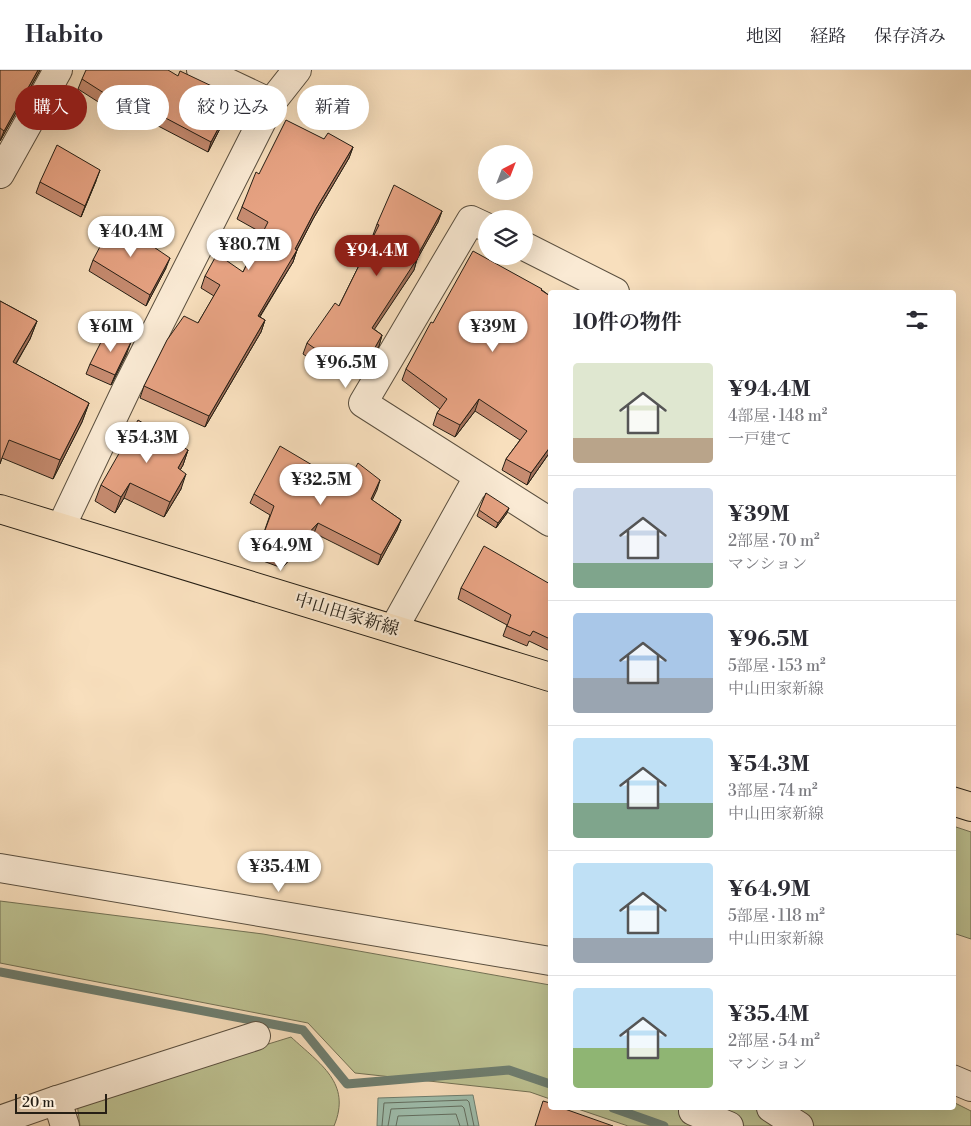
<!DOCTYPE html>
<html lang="ja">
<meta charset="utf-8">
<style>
:root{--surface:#fff;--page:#f7f7f7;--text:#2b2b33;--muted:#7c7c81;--line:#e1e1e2;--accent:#8f2418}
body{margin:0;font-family:"Libre Bodoni","Noto Serif JP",serif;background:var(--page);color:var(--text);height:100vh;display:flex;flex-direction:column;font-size:19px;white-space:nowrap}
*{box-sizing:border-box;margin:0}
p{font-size:16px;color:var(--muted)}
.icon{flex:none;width:28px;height:28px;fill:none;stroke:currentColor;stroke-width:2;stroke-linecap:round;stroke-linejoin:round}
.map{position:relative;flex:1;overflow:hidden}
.panel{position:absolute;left:548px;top:220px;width:408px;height:820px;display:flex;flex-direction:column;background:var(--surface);border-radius:5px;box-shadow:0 5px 20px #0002}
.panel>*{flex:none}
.guide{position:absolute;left:15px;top:15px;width:458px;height:45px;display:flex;gap:10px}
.needle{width:32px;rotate:42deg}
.tools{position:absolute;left:478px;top:75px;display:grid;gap:10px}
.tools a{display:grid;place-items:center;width:55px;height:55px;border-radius:50%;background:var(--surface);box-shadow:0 5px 20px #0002;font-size:25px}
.scale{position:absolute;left:15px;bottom:12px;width:92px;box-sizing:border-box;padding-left:5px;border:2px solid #261f15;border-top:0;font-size:14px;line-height:18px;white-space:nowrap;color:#261f15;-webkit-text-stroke:4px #faead4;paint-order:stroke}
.price{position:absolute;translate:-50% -42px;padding:0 11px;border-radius:18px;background:#fff;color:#222;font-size:16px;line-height:32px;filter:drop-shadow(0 1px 2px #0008)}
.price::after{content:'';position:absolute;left:50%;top:30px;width:15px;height:11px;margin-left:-8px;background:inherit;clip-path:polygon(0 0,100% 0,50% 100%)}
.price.active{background:var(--accent);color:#fff}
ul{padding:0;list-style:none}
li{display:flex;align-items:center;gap:15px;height:125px;padding:0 25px}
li+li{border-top:1px solid var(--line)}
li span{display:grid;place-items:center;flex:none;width:140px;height:100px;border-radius:5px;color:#555}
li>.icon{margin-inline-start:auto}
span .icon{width:60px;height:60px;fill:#fffc;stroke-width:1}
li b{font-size:21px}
h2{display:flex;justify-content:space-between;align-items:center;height:60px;padding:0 25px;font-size:21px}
.tag{padding:0 18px;border-radius:22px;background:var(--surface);box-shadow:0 5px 20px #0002;font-size:18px;line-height:45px}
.tag.active{background:var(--accent);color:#fff}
header{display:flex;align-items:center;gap:30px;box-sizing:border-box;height:70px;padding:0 25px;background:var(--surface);border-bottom:1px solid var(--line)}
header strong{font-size:24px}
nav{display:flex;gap:28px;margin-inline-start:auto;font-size:18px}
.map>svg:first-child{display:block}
</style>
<header>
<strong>Habito</strong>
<nav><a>地図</a><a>経路</a><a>保存済み</a></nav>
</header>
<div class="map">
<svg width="971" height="1056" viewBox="0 0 971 1056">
<rect width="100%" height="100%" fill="#f8dfbd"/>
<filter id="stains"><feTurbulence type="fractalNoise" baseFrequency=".004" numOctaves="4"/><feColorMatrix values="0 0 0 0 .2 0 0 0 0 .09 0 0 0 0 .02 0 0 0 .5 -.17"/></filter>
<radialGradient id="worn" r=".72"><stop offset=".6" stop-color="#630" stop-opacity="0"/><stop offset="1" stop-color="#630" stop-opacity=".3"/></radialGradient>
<g fill="#bdc292" stroke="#727054">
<path d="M953,756L971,762V869L953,863Z"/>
<path d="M0,831L263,864L550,915V1029L530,1022L355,1003L308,953L0,893Z"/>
<path d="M291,967C320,994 352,1013 334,1056H80L77,1033Z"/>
<path d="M953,1032L971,1041V1056H628L575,1038H952Z"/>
</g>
<path fill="#9ebdac" stroke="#6e7e70" d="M473,1025L479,1056H377L378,1028Z"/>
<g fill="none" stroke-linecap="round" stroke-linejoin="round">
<g stroke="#626e60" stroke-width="1">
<path d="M382,1056L384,1033L467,1030L469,1032L474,1056"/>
<path d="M388,1056L391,1039L462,1036L464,1038L468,1056"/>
<path d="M396,1056L398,1046L456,1044L460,1056"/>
</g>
<g stroke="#6e7e70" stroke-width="9">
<path d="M0,902L303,960L347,1014L509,1000L550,1014"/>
<path d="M613,1038L664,1056"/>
</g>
<defs>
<g id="minor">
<path d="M201,0L271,33"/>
<path d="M0,104L58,0"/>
<path d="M486,157L471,150L363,333L550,452"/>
<path d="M524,176L615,222"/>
<path d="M61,457L127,318L271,33L297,0"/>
<path d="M394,558L478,407"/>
<path d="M0,798L550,891"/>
<path d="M952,1009L971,1017"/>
<path d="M57,1030L256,966"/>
<path d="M771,1038L799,1056"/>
<path d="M693,1041L729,1056"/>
<path d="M0,1050L57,1030L65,1056"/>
</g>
<g id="major">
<path d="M0,439L550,607"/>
<path d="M952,731L971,737"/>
</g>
</defs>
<use href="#minor" stroke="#5a4f3f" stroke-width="30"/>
<use href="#major" stroke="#261f15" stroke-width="30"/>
<use href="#minor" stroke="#faead4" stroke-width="28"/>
<use href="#major" stroke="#f8dfbd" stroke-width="28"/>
</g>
<g fill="#c68b70" stroke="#261f15">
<path d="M0,0H40L0,71Z"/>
<path d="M82,9L231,37L208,82L118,35L114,42L78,19Z"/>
<path d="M324,69L353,77L349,88L313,149L297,180L293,192L260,247L265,250L261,262L205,357L140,328L144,316L198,253L214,226L201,218L205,206L243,202L262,163L237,149L242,137L259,104Z"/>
<path d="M96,111L81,147L36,123L40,112Z"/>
<path d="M442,141L438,152L417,189L414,200L374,259L382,265L379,276L364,301L346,289L333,304L303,284L307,273L339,236L374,165H373L377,154Z"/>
<path d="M93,190L166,198L146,236L89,201Z"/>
<path d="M542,220L550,226V382L527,415L502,400L506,389L520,370L475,341L455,367L433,355L437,343L440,339L402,310L406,299L433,253Z"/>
<path d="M0,231L37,251L30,269L16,294L89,333L82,352L53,409L2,388L0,394Z"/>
<path d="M127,283L111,315L86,304L90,294Z"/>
<path d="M188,380L183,395L180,400L181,419L164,447L124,428L115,443L95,431L101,415Z"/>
<path d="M380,410L372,430L401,450L397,460L378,495L314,463L282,498L255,488L270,445L250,433L254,424L346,415Z"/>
<path d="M486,423L507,443L496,458L477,446Z"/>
<path d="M550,514V581L529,571L527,576L503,566L507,555L458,529L461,518Z"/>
</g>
<g fill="#a1715b" stroke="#261f15">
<path d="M38,0H40L39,2L0,71L4,61Z"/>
<path d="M122,25L118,35L114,42L118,32Z"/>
<path d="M235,27L231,37L208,82L211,72Z"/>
<path d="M353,77L349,88L313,149L292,189L297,180L293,192L253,257L258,246L295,179L317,137Z"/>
<path d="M100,100L96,111L81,147L85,136Z"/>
<path d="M442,141L438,152L415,193L417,189L414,200L368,269L372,258L416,188Z"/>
<path d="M170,188L166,198L146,236L150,225Z"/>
<path d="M265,250L261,262L205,357L209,346Z"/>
<path d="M37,251L30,269L6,310L13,292Z"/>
<path d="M382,265L379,276L364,301L368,290Z"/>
<path d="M131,272L127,283L111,315L115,305Z"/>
<path d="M350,278L346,289L333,304L337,294Z"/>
<path d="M479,329L475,341L455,367L460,355Z"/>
<path d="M89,333L82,352L53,409L60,390Z"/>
<path d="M550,377V382L527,415L531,403Z"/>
<path d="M188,380L183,395L172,414L178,398Z"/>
<path d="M186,404L181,419L164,447L170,432Z"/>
<path d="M380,410L377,420L368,439L371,429Z"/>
<path d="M130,413L124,428L115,443L121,427Z"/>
<path d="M509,438L507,443L496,458L498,453Z"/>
<path d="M401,450L397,460L378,495L381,485Z"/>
<path d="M318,453L314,463L282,498L285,488Z"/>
</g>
<g fill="#e6a282" stroke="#261f15">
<path d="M0,0H38L4,61L0,58Z"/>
<path d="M86,0H168L178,6L180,1L235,27L211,72L122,25L118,32L82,9Z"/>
<path d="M286,50L324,69L328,63L353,77L317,137L295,179L297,180L258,246L265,250L209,346L144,316L167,270L184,246L198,253L220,215L205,206L217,184L243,202L268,152L242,137L256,102L259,104Z"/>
<path d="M57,75L100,100L85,136L40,112Z"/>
<path d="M394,115L442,141L416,188L417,189L372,258L382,265L368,290L350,278L337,294L307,273L335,233L339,236L379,155L377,154Z"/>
<path d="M114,150L170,188L150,225L93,190Z"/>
<path d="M473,181L542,219L541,220L550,226V377L531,403L506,389L527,361L479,329L460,355L437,343L447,329L406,299L431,252L433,253Z"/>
<path d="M0,231L37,251L13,292L89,333L60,390L9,370L0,393Z"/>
<path d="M106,262L131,272L115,305L90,294Z"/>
<path d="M138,350L188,380L178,398L186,404L170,432L130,413L121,427L101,415Z"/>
<path d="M280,376L346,415L358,393L380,410L371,429L401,450L381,485L318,453L285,488L258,479L274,436L254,424Z"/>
<path d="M486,423L509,438L498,453L479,440Z"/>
<path d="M484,476L550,514V569L533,561L530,566L507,556L511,545L461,518Z"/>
<path d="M543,1031L550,1033V1038H562L613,1056H535Z"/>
</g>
<g text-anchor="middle" stroke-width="4.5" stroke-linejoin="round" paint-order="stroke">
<g font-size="18" fill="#261f15" stroke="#faead4">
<text transform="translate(347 544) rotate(17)" y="6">中山田家新線</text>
</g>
</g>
<rect width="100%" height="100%" filter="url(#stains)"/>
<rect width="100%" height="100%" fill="url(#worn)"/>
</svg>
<div class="tools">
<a><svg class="needle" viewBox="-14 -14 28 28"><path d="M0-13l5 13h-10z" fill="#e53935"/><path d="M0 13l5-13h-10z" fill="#7c7c81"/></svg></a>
<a><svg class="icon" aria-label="layers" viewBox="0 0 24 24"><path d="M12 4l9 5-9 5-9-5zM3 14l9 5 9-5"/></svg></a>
</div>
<div class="scale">20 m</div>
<b class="price" style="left:131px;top:188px">¥40.4M</b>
<b class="price" style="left:249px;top:201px">¥80.7M</b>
<b class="price active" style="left:377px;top:207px">¥94.4M</b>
<b class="price" style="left:111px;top:283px">¥61M</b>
<b class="price" style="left:493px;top:283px">¥39M</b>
<b class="price" style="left:346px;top:319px">¥96.5M</b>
<b class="price" style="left:147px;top:394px">¥54.3M</b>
<b class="price" style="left:321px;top:436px">¥32.5M</b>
<b class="price" style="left:281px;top:502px">¥64.9M</b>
<b class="price" style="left:279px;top:823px">¥35.4M</b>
<div class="guide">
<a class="tag active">購入</a>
<a class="tag">賃貸</a>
<a class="tag">絞り込み</a>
<a class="tag">新着</a>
</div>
<section class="panel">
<h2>10件の物件<svg class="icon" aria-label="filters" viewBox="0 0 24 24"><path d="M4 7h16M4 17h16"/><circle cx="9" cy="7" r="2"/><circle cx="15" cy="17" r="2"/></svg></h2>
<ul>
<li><span style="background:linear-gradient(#dfe7d0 75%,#b9a48a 0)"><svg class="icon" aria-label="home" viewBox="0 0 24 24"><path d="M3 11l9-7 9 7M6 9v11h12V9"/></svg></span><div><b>¥94.4M</b><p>4部屋 · 148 m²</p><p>一戸建て</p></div></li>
<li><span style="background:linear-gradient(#c9d6e8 75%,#7fa58c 0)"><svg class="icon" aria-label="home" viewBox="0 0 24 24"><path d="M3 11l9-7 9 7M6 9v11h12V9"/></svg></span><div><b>¥39M</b><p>2部屋 · 70 m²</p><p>マンション</p></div></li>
<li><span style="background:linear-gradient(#a9c7e8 65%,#9aa5b1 0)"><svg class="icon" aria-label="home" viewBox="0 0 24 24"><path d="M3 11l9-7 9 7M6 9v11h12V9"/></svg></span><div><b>¥96.5M</b><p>5部屋 · 153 m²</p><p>中山田家新線</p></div></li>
<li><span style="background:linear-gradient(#bfe0f5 65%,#7fa58c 0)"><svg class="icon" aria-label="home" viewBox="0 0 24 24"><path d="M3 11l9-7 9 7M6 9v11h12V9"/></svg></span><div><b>¥54.3M</b><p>3部屋 · 74 m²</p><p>中山田家新線</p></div></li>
<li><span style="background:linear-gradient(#bfe0f5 75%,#9aa5b1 0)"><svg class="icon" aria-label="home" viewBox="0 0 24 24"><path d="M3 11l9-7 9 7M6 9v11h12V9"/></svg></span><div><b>¥64.9M</b><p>5部屋 · 118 m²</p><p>中山田家新線</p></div></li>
<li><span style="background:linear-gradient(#bfe0f5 60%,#8fb573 0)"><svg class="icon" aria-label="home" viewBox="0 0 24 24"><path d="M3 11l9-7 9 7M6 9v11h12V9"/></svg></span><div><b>¥35.4M</b><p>2部屋 · 54 m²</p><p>マンション</p></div></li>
</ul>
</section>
</div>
